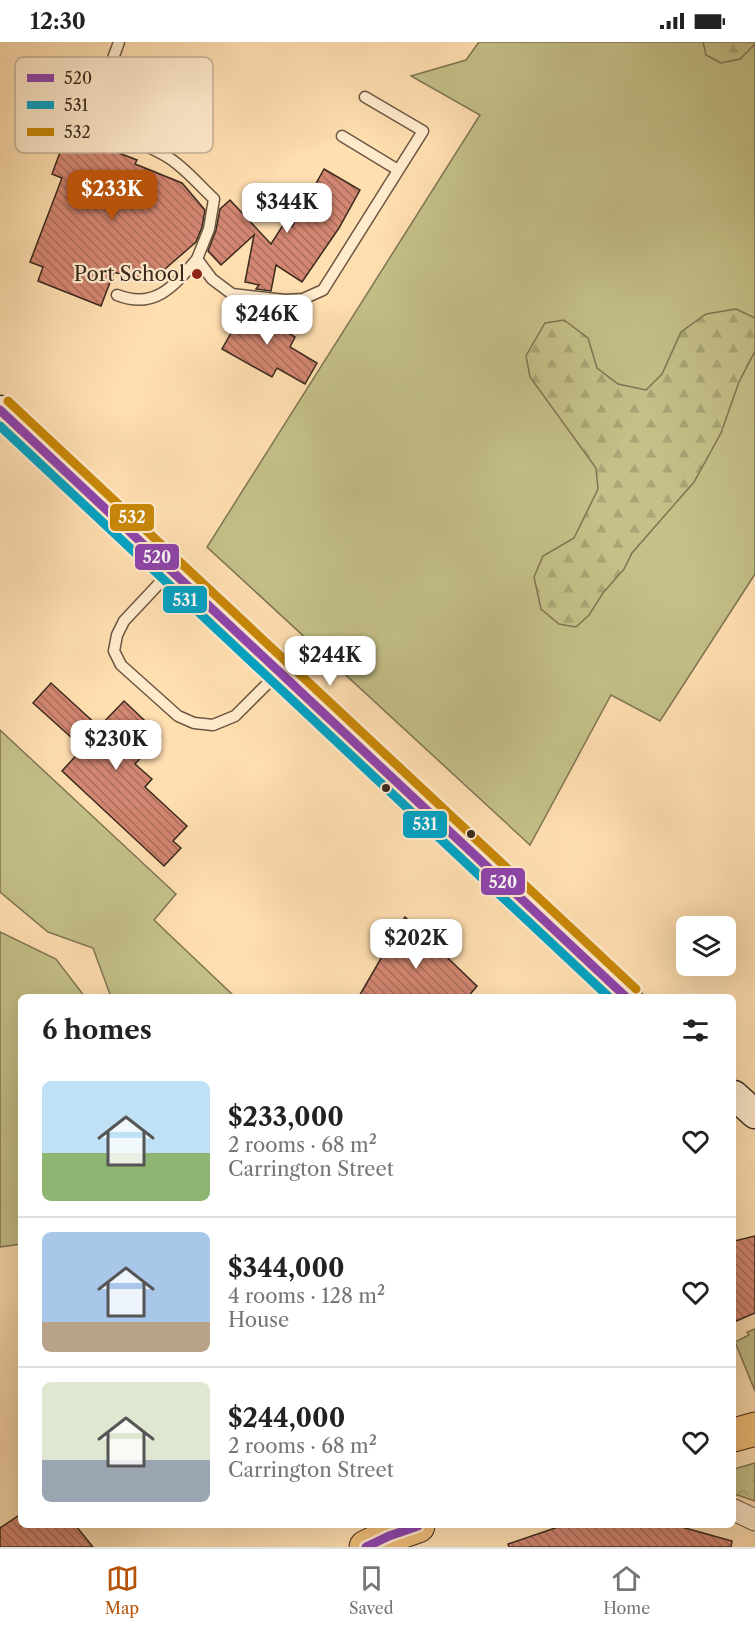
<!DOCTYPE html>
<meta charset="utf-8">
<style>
:root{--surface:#fff;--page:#f2f2f2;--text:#222;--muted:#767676;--line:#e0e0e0;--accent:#b45309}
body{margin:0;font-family:"Libre Caslon Text",serif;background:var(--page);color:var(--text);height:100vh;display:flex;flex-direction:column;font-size:22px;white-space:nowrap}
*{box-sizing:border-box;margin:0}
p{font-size:20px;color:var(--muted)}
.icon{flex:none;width:33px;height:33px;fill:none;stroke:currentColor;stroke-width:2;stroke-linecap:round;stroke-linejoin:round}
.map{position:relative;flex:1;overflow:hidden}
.drawer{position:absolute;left:18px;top:952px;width:718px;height:534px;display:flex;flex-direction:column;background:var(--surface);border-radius:9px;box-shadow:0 6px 24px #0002}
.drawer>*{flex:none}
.tools{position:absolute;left:676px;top:874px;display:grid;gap:12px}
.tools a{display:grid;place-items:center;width:60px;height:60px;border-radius:9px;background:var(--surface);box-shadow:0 6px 24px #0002;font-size:30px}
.price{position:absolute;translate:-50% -51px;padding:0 14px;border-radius:12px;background:#fff;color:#222;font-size:20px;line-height:39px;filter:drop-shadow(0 2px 3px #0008)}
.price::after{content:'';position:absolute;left:50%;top:36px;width:18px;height:14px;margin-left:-9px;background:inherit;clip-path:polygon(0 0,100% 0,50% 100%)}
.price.selected{background:var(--accent);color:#fff}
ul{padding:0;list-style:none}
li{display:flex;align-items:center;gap:18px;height:150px;padding:0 24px}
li+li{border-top:2px solid var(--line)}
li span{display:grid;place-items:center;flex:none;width:168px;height:120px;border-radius:9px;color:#555}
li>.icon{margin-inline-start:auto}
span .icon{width:72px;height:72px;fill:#fffc;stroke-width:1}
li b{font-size:26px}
h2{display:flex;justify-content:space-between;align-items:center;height:72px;padding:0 24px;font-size:26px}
.status{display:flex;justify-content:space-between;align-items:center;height:42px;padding:0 30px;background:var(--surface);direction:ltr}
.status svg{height:16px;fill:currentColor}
.tab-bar{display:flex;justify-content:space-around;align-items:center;height:84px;border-top:2px solid var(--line);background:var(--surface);font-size:16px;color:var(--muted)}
.tab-bar a{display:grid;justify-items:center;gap:3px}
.tab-bar .selected{color:var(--accent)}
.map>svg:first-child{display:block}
</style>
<div class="status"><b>12:30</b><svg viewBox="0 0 49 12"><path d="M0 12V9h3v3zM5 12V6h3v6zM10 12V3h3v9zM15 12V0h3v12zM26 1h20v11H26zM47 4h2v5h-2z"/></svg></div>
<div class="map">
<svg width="755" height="1505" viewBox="0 0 755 1505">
<defs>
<pattern id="forest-firs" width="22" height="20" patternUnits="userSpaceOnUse" patternTransform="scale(1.5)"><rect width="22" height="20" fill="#c4c088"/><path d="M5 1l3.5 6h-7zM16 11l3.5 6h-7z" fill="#a9a575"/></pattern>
<pattern id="park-crowns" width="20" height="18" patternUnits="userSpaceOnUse" patternTransform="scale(1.5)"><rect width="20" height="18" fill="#c4c088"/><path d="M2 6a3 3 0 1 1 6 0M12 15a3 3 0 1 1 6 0" fill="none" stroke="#a9a575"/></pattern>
<pattern id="building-back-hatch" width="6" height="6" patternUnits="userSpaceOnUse" patternTransform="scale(1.5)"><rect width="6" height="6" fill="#d38671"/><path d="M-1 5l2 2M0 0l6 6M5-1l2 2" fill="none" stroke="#ac6e5c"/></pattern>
</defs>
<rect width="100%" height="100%" fill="#ffdeb0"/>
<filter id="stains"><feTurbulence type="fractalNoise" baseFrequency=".00333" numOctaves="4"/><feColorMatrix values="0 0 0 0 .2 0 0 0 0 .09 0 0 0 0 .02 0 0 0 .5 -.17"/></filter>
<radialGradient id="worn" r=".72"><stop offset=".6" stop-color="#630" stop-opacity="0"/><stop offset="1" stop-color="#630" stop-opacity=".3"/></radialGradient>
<g fill="#c4c088" stroke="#7f7553" stroke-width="1.5">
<path d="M479,0H755V532L660,679L611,653L530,803L207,505L480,73L411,34L466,18Z"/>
<path d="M0,688L176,852L154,878L235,955H111L93,906L48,890L0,850Z"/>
<path d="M0,890L56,917L85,955L21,956V1202L0,1205Z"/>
<path d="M755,1287V1349L735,1300L749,1293L747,1290Z"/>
</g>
<g fill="url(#forest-firs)" stroke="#7f7553" stroke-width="1.5">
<path d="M703,0H755V2L740,17L721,21L706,13Z"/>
<path d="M736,267L755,276V309L739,340L721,391L694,440L632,511L624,527L603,551L589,573L576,585L559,582L541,567L534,535L543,514L574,496L598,447L596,426L530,335L526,314L545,281L564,278L588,296L597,326L618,342L646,348L662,332L681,290L706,272Z"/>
</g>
<path fill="url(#park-crowns)" stroke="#7f7553" stroke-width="1.5" d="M755,1421V1459L734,1452V1427Z"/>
<g fill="url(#building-back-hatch)" stroke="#3a2a1e" stroke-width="1.5">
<path d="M67,91L137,118L135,122L182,141L205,168L202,185L196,200L157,234L142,228L138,238L114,230L101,264L38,239L43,225L30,220L62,136L52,132Z"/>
<path d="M324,127L360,148L339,186L302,240L276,223L271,249L256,247L259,243L245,240L254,193L221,223L208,209L216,188L220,167L230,158L271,202L285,180L292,185Z"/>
<path d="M248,261L268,264L265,277L295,295L290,305L317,321L305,342L277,326L272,335L222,307Z"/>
<path d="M51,641L99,685L124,659L161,694L135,722L152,737L145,745L187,784L173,799L181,806L164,824L62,729L83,706L33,661Z"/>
<path d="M405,875L477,944L467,956H358Z"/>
<path d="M755,1194V1271L734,1280V1199Z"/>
<path d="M21,1472V1484H76L93,1505H0V1486Z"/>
<path d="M561,1484H678L732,1499L731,1505H509L508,1502Z"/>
</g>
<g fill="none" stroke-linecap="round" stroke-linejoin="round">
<defs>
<g id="service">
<path d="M119,0C108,32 88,68 124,92C138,101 155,107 169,116C185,126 199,143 214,157L209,187L197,217L212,237L232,252L285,258L303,257L323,248L423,89L365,55"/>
<path d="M342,94L398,128"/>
<path d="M117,253C155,268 174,244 197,217"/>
<path d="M170,530L124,579L117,593L114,609L121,623L178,674L194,681L213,683L235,674L279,630"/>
</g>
<path id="minor" d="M734,1468L755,1478"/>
<g id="secondary">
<path d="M0,368L628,956"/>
<path d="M734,1053L755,1072"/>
</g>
<g id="primary">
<path d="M734,1393L755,1387"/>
<path d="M366,1505L389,1494L418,1484"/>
</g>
</defs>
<use href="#service" stroke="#6b5742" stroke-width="13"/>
<use href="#minor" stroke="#6b5742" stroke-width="23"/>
<use href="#secondary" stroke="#3a2a1e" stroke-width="31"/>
<use href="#primary" stroke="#3a2a1e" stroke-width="35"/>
<use href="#service" stroke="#ffeacc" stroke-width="10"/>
<use href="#minor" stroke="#ffeacc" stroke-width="21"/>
<use href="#secondary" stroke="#ffeacc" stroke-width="28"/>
<use href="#primary" stroke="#f0bf78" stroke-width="33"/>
<defs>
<g id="bus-1">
<path d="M0,368L627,956"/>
<path d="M366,1505L389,1494L418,1484"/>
</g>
<path id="bus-2" d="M0,384L610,956"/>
<path id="bus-3" d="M8,359L636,947"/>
</defs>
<use href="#bus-1" stroke="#ffeacc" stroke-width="14"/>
<use href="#bus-2" stroke="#ffeacc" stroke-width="14"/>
<use href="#bus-3" stroke="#ffeacc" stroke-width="14"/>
<use href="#bus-1" stroke="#8e44ad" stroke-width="9"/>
<use href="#bus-2" stroke="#03a3c5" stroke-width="9"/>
<use href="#bus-3" stroke="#c88708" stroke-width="9"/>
</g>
<circle fill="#8f2418" stroke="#ffeacc" stroke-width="2" cx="197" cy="232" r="6"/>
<g fill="#3a2a1e" stroke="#ffeacc" stroke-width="2">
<circle cx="386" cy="746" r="5"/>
<circle cx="471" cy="792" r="5"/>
</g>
<g text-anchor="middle" stroke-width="4.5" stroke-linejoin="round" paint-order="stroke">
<g font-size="20" fill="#3a2a1e" stroke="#ffeacc" text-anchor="end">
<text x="185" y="239">Port School</text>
</g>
</g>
<rect x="15" y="15" width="198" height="96" rx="9" fill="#ffeacc" stroke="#c4b098" stroke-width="1.5"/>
<rect x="27" y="32" width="27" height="8" fill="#8e44ad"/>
<rect x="27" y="59" width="27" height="8" fill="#03a3c5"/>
<rect x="27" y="86" width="27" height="8" fill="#c88708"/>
<g font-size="16" fill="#3a2a1e">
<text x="64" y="42">520</text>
<text x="64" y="69">531</text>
<text x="64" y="96">532</text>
</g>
<g stroke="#ffeacc" stroke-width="2">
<rect x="109" y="461" width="46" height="29" rx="6" fill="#c88708"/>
<rect x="134" y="501" width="46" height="28" rx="6" fill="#8e44ad"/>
<rect x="162" y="543" width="46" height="29" rx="6" fill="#03a3c5"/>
<rect x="402" y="768" width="46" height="29" rx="6" fill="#03a3c5"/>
<rect x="480" y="825" width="46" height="29" rx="6" fill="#8e44ad"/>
</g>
<g font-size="16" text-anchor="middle" font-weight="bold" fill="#fff">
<text x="132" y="481">532</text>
<text x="157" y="521">520</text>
<text x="185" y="564">531</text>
<text x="425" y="788">531</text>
<text x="503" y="846">520</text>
</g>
<rect width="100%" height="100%" filter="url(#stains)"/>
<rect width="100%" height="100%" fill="url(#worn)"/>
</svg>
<div class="tools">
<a><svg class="icon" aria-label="layers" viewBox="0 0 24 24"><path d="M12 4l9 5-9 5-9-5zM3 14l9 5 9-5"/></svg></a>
</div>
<b class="price selected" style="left:112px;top:179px">$233K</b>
<b class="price" style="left:287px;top:192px">$344K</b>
<b class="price" style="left:267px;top:304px">$246K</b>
<b class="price" style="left:330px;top:645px">$244K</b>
<b class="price" style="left:116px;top:729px">$230K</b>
<b class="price" style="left:416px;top:928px">$202K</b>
<section class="drawer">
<h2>6 homes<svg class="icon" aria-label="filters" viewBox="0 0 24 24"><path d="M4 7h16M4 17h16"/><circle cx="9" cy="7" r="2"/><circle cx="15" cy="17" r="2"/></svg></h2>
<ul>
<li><span style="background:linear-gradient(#bfe0f5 60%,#8fb573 0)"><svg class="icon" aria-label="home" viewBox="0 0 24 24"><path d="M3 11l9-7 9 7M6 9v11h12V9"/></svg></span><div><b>$233,000</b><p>2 rooms · 68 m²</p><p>Carrington Street</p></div><svg class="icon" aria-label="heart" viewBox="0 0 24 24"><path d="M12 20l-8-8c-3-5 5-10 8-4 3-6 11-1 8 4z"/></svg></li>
<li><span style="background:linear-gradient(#a9c7e8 75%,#b9a48a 0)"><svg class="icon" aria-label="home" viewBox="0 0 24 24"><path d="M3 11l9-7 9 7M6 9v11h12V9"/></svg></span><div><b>$344,000</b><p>4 rooms · 128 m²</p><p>House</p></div><svg class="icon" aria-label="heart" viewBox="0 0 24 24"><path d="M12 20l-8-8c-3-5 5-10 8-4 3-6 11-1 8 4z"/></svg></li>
<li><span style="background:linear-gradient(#dfe7d0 65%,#9aa5b1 0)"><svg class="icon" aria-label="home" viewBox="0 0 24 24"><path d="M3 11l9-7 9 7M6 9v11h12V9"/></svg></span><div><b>$244,000</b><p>2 rooms · 68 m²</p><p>Carrington Street</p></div><svg class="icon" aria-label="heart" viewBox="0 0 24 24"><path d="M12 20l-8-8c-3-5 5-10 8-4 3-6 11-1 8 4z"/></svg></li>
</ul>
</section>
</div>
<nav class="tab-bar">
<a class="selected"><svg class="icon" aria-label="map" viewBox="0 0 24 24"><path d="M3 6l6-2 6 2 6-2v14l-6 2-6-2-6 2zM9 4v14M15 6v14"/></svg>Map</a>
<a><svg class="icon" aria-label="saved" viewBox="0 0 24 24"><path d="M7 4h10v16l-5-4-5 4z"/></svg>Saved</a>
<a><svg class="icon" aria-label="home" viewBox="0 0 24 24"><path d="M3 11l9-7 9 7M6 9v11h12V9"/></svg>Home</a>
</nav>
